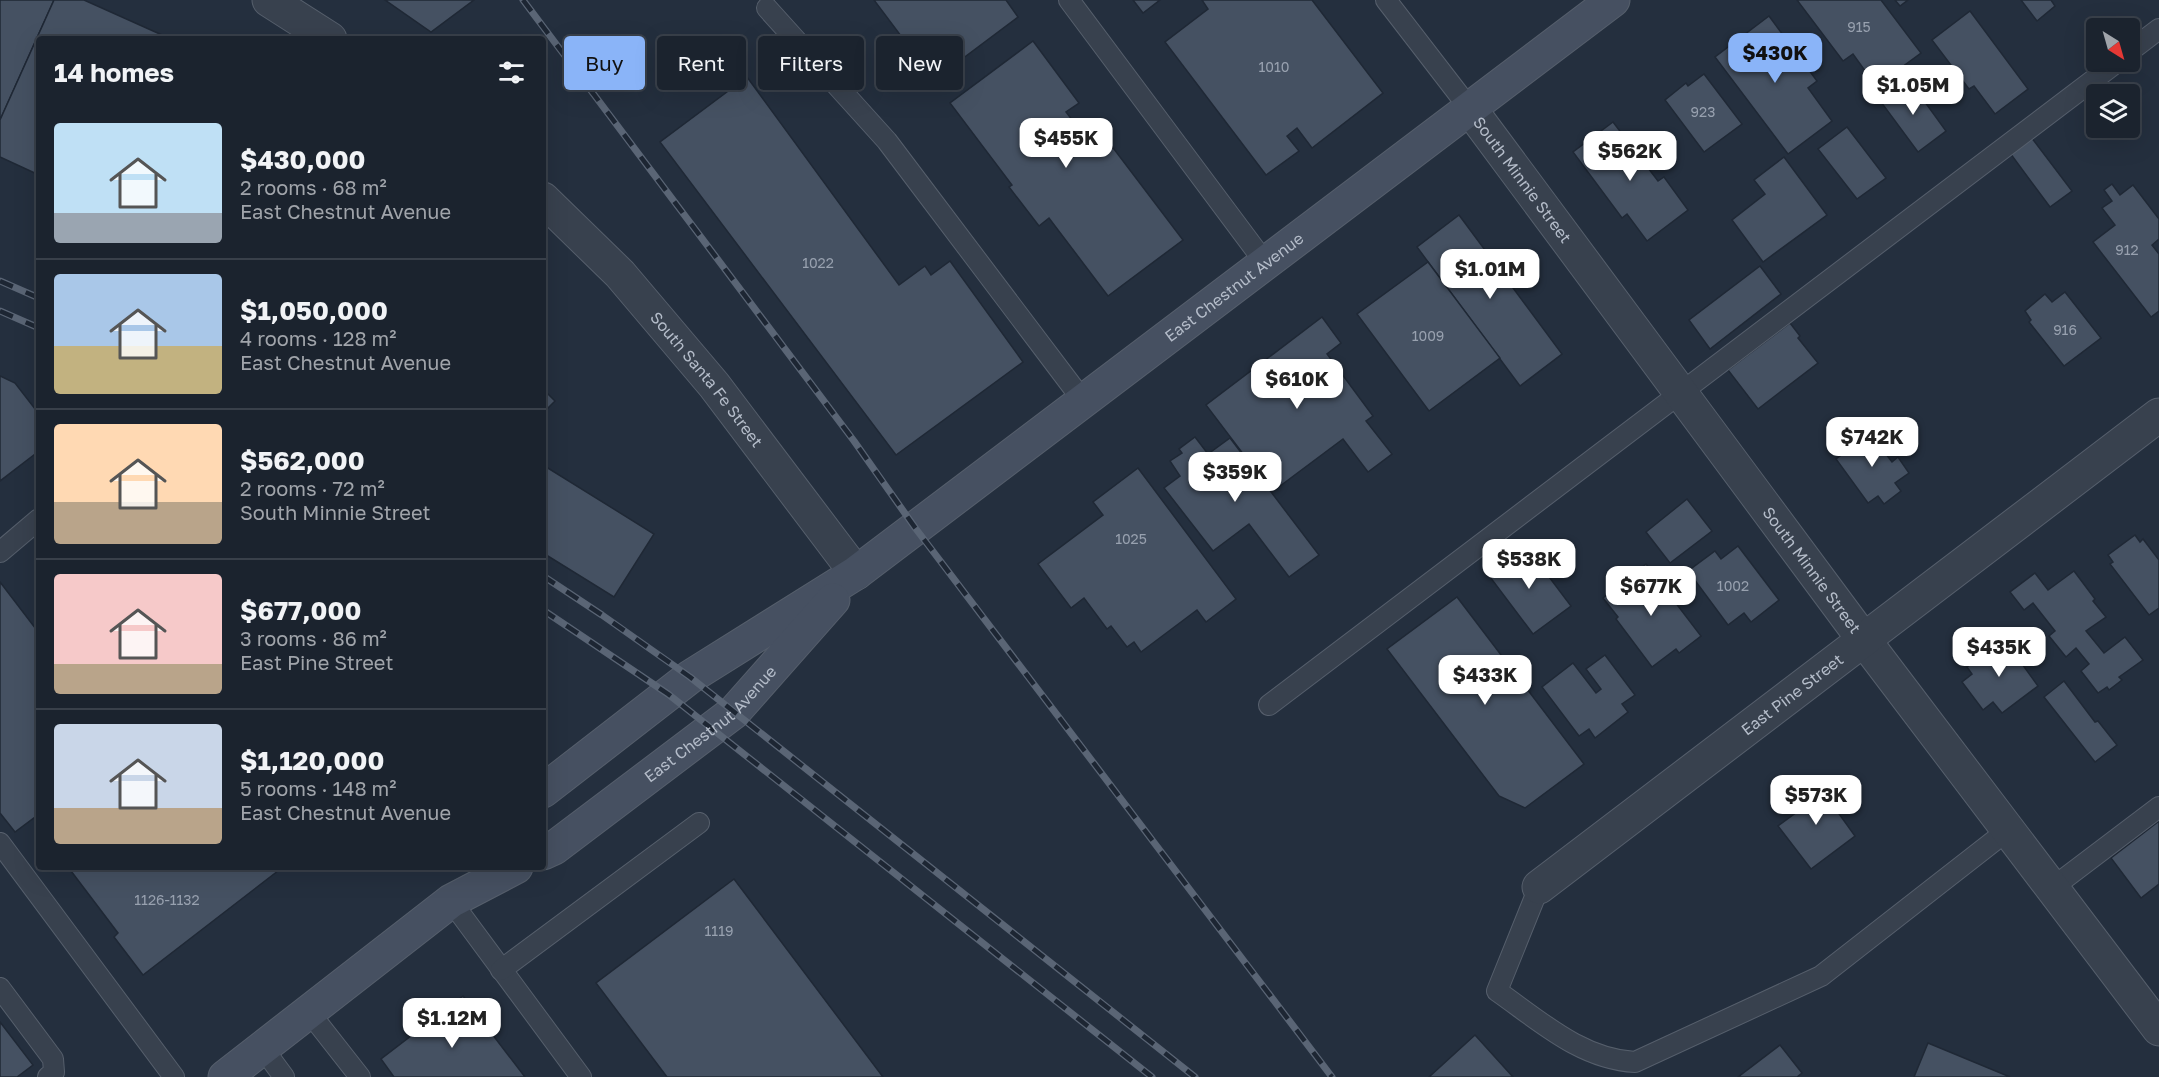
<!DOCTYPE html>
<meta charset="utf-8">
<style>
:root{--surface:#1b232e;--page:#242b36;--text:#f1f3f6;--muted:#a0a4aa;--line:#39404a;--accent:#8ab4f8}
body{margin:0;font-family:"Golos Text",sans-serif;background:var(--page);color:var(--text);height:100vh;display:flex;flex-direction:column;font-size:22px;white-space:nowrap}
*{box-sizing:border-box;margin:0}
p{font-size:20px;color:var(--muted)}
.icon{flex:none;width:33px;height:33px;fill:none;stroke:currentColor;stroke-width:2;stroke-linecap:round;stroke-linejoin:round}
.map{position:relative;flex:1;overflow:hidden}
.drawer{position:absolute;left:36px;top:36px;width:510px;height:834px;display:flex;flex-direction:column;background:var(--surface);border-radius:6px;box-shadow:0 6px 24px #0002,0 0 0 2px var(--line)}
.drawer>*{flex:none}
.hud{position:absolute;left:564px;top:36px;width:570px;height:54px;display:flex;gap:12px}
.needle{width:39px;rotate:143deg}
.fabs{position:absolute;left:2086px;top:18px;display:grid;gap:12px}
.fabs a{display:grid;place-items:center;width:54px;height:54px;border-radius:6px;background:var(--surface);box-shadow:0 6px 24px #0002,0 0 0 2px var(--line);font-size:30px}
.price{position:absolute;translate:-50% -51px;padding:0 14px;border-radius:12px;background:#fff;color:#222;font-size:20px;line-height:39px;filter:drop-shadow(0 2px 3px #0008)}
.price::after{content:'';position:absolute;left:50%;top:36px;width:18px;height:14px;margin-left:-9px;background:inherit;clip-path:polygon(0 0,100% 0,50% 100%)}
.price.active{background:var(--accent);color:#111}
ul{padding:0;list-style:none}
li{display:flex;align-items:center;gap:18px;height:150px;padding:0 18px}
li+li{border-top:2px solid var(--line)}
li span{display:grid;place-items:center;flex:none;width:168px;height:120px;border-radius:6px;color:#555}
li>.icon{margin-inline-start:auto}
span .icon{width:72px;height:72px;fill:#fffc;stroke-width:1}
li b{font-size:26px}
h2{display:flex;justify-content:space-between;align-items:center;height:72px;padding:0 18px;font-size:26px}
.pill{padding:0 21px;border-radius:6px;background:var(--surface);box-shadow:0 6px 24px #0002,0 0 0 2px var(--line);font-size:21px;line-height:54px}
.pill.active{background:var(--accent);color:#111}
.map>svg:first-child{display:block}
</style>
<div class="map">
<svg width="2159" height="1077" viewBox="0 0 2159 1077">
<rect width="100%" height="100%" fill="#242f3e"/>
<g fill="#455162" stroke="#1f2835" stroke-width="1.5">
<path d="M0,0H54L0,120Z"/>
<path d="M54,0H84L171,39H39V175L0,157V120Z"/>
<path d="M385,0H474L431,32Z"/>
<path d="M874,0H1006L1018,17L934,80Z"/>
<path d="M1133,0H1160L1143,13Z"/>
<path d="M1202,0H1312L1383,93L1312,148L1297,128L1287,136L1299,151L1266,175L1165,42L1208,9Z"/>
<path d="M1797,0H1881L1921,53L1876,86L1853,54L1843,61Z"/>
<path d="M1895,0H1908L1900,6Z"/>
<path d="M2021,0H2051L2055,6L2037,21Z"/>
<path d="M1970,11L2028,89L1995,114L1974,86L1969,89L1932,40Z"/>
<path d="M1769,16L1817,81L1808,88L1832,121L1788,154L1715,57Z"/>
<path d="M1033,41L1079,103L1066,112L1082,133L1095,124L1183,240L1108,296L1049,218L1039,226L1009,187L1012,185L950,103Z"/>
<path d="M1704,74L1742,124L1704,152L1665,100L1686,83L1688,86Z"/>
<path d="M747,77L899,285L925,266L931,275L950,261L1023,362L896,455L660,142Z"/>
<path d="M1909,80L1946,131L1918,152L1881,102Z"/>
<path d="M1613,122L1658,181L1664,177L1688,210L1647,241L1627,214L1622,218L1573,152Z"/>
<path d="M1847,127L1886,178L1857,199L1818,149Z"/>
<path d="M2031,137L2072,191L2050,207L2010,153Z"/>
<path d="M1784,157L1827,215L1763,262L1732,220L1765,194L1754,180Z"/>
<path d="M2112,184L2120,195L2133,185L2159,219V239L2152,245L2159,254V311L2151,317L2093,242L2115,225L2102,208L2112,201L2104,190Z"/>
<path d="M1459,215L1562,354L1520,386L1417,247Z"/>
<path d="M1428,262L1500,358L1429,411L1357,314Z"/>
<path d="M1760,266L1781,294L1710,349L1689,320Z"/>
<path d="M2065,292L2101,338L2064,366L2029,322L2031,320L2025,311L2045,294L2052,302Z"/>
<path d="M1322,317L1341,343L1327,354L1373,416L1366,421L1392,454L1368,472L1343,439L1272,492L1206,405Z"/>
<path d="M1790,323L1800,336L1798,338L1818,363L1758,409L1728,370Z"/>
<path d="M0,376L15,383L39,414V451L0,481Z"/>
<path d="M543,389L555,401L543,413Z"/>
<path d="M1865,427L1892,462L1898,457L1909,473L1895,483L1901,491L1884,504L1878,496L1868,503L1836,459L1852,447L1847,441Z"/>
<path d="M1195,437L1208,454L1230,438L1319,555L1289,577L1249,524L1213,551L1164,488L1180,476L1170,461L1182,453L1179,449Z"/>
<path d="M543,465L654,534L614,597L543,553Z"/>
<path d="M1138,468L1236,599L1206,622L1197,610L1141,652L1134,642L1127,647L1111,626L1107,629L1084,598L1071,608L1038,564L1103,515L1093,502Z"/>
<path d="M1687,499L1712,531L1670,563L1646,532Z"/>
<path d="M2135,535L2140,542L2143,539L2159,560V608L2149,615L2110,564L2113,562L2108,555Z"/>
<path d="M1525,545L1571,606L1533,634L1487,573Z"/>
<path d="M1738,546L1779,600L1751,622L1744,613L1728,625L1688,571L1715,551L1721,559Z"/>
<path d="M1646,564L1701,636L1679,653L1676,649L1652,667L1616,619L1618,617L1603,598Z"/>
<path d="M2074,571L2095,599L2093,601L2106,617L2086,631L2104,653L2125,637L2143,660L2119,677L2122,680L2109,690L2107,687L2098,693L2081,671L2089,664L2076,648L2066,657L2049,636L2055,631L2033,603L2024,610L2010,592L2035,573L2048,590Z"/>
<path d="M0,582L39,633V814L15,832L0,813Z"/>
<path d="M1457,597L1584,764L1525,808L1499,796L1387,649Z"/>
<path d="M2004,639L2038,686L2002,713L1993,702L1983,710L1962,682L1972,674L1967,667Z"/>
<path d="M1605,655L1635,695L1622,704L1628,712L1595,738L1589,729L1579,736L1542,687L1573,663L1596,693L1601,689L1586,669Z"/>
<path d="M2064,681L2095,722L2098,721L2117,745L2095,762L2044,697Z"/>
<path d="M1814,779L1855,836L1811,869L1778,826L1805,806L1795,794Z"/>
<path d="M2159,821V884L2141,898L2111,858Z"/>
<path d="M68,867H283L143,975L114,937L118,933Z"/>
<path d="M734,879L883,1077H667L596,983Z"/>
<path d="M463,996L525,1077H394L381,1059Z"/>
<path d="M0,1022L33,1065L17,1077H0Z"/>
<path d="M1475,1035L1513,1077H1429Z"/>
<path d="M1928,1043L2010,1077H1914Z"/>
<path d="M1780,1045L1802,1073L1797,1077H1738Z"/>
</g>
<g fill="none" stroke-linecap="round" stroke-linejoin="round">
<defs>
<g id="lane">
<path d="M1069,0L1266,264"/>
<path d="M1386,0L1470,109"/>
<path d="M767,8L887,141L1084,402"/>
<path d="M2130,51L2159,29"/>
<path d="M0,552L39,519"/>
<path d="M1269,705L2117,62"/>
<path d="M0,843L174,1077"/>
<path d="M1539,887L1497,991C1540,1021 1581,1059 1635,1062L1821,976L2008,830"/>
<path d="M2052,888L2159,807"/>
<path d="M451,901L581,1077"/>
<path d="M501,970L699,823"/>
<path d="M0,988L53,1059L54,1072L48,1077"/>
<path d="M309,1012L360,1077"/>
<path d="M262,1047L284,1077"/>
</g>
<g id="street">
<path d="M269,0L330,39"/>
<path id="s1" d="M1470,109L1864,640L2159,1029"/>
<path id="s2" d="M543,199L620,274L714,385L856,573"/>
<path id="s3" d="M1539,887L2159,415"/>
</g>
<g id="secondary">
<path id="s4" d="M543,791L690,677L856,573L1613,0"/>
<path id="s5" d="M543,853L554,848L734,712L833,600"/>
<path d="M225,1077L451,901L516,867"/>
</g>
</defs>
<use href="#lane" stroke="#565f6c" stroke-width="22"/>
<use href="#street" stroke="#565f6c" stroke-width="35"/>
<use href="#secondary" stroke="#565f6c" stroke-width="35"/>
<use href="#lane" stroke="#38414e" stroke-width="20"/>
<use href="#street" stroke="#38414e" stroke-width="33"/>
<use href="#secondary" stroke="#465061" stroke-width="33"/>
<defs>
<g id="rail">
<path d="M523,0L854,441L916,529L1332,1077"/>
<path d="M0,281L39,298"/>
<path d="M0,311L39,328"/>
<path d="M543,576L602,615L690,677L1195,1077"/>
<path d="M543,610L668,694L1152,1077"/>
</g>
</defs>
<use href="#rail" stroke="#5a6575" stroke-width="7"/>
<use href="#rail" stroke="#1d2633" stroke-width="4.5" stroke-dasharray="14" stroke-linecap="butt"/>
</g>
<g text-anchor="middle" stroke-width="4.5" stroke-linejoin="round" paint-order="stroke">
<g font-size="14" fill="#98a1af">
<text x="1859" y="32">915</text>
<text x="1274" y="72">1010</text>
<text x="1703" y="117">923</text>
<text x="2127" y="255">912</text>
<text x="818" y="268">1022</text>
<text x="2065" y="335">916</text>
<text x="1428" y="341">1009</text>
<text x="1131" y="544">1025</text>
<text x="1733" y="591">1002</text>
<text x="167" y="905">1126-1132</text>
<text x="719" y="936">1119</text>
</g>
<g font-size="16" fill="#b4bcc9" stroke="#1d2633">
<text dy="6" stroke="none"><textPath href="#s1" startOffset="88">South Minnie Street</textPath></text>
<text dy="6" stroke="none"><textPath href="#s4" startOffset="856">East Chestnut Avenue</textPath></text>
<text dy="6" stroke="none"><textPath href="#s2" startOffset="244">South Santa Fe Street</textPath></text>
<text dy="6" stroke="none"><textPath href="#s1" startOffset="574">South Minnie Street</textPath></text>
<text dy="6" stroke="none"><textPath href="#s3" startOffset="318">East Pine Street</textPath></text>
<text dy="6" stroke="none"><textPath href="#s5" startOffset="212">East Chestnut Avenue</textPath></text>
</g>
</g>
</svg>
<div class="fabs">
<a><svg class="needle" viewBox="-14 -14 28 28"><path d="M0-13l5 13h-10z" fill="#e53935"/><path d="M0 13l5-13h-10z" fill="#a0a4aa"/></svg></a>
<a><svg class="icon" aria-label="layers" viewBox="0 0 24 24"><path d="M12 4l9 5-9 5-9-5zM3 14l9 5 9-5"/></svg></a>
</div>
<b class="price active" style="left:1775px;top:84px">$430K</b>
<b class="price" style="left:1913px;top:116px">$1.05M</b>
<b class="price" style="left:1066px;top:169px">$455K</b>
<b class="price" style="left:1630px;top:182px">$562K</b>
<b class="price" style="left:1490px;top:300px">$1.01M</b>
<b class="price" style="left:1297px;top:410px">$610K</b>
<b class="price" style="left:1872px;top:468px">$742K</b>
<b class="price" style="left:1235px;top:503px">$359K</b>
<b class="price" style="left:1529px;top:590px">$538K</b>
<b class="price" style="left:1651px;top:617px">$677K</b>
<b class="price" style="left:1999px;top:678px">$435K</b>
<b class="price" style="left:1485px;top:706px">$433K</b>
<b class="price" style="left:1816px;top:826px">$573K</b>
<b class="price" style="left:452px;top:1049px">$1.12M</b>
<div class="hud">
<a class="pill active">Buy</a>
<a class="pill">Rent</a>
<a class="pill">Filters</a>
<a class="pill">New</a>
</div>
<section class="drawer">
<h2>14 homes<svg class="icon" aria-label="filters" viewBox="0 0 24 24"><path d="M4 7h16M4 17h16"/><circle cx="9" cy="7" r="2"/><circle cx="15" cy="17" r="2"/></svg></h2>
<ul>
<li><span style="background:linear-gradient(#bfe0f5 75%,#9aa5b1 0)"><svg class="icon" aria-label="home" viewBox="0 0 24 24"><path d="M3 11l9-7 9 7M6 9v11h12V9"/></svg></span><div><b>$430,000</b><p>2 rooms · 68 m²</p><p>East Chestnut Avenue</p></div></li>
<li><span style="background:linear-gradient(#a9c7e8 60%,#c2b280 0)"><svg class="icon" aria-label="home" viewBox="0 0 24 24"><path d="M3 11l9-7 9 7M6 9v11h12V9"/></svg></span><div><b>$1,050,000</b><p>4 rooms · 128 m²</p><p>East Chestnut Avenue</p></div></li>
<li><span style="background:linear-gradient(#ffd9b3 65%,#b9a48a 0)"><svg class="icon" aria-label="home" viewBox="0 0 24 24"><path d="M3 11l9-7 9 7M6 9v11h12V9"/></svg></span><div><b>$562,000</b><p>2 rooms · 72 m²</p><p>South Minnie Street</p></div></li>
<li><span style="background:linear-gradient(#f6c9c9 75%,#b9a48a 0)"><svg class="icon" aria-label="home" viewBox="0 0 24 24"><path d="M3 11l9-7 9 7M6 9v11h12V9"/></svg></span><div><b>$677,000</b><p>3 rooms · 86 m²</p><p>East Pine Street</p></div></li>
<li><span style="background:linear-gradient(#c9d6e8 70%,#b9a48a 0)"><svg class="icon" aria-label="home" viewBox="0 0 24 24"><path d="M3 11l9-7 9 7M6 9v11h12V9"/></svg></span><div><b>$1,120,000</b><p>5 rooms · 148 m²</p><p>East Chestnut Avenue</p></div></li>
</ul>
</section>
</div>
